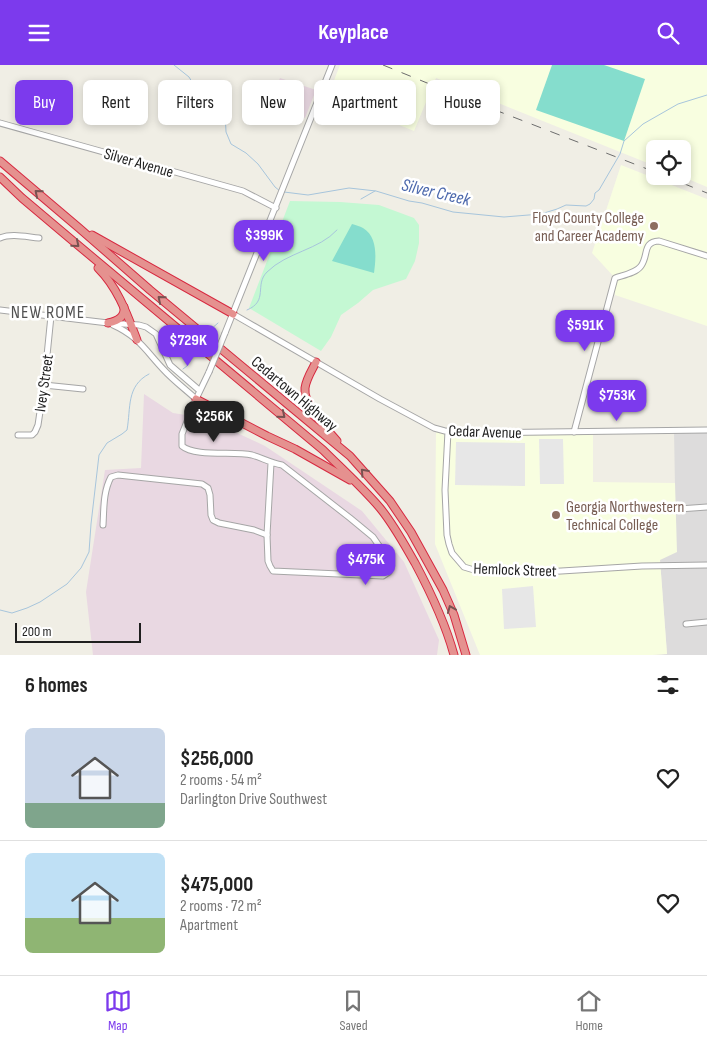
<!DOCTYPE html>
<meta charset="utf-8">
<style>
:root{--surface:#fff;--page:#f6f6f6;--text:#222;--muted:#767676;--line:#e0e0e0;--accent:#7c3aed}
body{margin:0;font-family:"Sofia Sans Condensed",sans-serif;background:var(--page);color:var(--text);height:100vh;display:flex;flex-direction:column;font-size:19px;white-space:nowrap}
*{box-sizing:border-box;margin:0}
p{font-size:16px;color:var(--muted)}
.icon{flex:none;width:28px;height:28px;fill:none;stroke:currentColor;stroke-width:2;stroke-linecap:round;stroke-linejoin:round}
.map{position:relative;height:590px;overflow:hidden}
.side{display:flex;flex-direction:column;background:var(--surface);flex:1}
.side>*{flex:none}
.top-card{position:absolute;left:15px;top:15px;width:678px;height:45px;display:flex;gap:10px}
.buttons{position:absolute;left:646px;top:75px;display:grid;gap:10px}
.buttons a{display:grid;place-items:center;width:45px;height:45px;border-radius:8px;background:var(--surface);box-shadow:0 2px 8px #0003;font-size:25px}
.scale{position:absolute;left:15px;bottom:12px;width:126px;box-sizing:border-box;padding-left:5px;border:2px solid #1f1f1f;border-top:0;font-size:14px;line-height:18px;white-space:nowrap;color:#1f1f1f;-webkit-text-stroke:4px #fff;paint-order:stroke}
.price{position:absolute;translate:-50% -42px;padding:0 11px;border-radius:10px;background:var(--accent);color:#fff;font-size:16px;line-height:32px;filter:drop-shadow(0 1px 2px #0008)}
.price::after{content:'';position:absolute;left:50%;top:30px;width:15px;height:11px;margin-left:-8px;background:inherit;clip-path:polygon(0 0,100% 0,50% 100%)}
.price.on{background:#222;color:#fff}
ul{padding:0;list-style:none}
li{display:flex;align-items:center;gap:15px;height:125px;padding:0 25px}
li+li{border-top:1px solid var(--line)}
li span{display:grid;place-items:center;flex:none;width:140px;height:100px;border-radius:8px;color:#555}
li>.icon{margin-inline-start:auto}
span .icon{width:60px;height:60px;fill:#fffc;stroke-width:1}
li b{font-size:21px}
h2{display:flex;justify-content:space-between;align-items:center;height:60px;padding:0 25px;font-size:21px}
.chip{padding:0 18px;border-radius:8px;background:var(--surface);box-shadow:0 2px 8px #0003;font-size:18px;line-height:45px}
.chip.on{background:var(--accent);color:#fff}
header{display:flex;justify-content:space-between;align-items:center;height:65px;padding:0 25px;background:var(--accent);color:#fff;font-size:22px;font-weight:700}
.tab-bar{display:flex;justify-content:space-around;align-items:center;height:70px;border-top:1px solid var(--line);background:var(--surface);font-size:14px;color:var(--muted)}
.tab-bar a{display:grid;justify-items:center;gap:2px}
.tab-bar .on{color:var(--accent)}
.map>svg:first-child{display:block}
</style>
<header><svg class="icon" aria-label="menu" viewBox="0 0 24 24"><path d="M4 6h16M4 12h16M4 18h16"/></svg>Keyplace<svg class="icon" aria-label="search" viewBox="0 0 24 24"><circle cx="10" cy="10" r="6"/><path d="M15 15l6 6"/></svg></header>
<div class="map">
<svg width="707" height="590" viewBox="0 0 707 590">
<rect width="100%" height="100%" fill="#f0eee5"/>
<path fill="#dddcdc" d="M674,366H707V590H652L667,589L660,495L675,422Z"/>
<g fill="#e9d8e2">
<path d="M280,13L316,25L305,53L262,37L267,22L275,25Z"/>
<path d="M144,329L173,348L205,353L265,381L362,446L404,497L439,575L437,590H93L86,527L105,405L141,403Z"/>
</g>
<g fill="#f8fee0">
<path d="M340,0H707V122L681,111H682V84H655V101L436,13L414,66L328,31Z"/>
<path d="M621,100L707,134V261L615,230V213L592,188Z"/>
<path d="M436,364L593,365V417L675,418L677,487L660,495L667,589L652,590H480L435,479Z"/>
</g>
<path fill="#c4f8d3" d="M290,136L340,137L379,140L414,153L419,160V178L415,196L406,214L373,225L358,238L341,250L331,272L321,286L249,243Z"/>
<g fill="#85ddcd">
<path d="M552,0H604L645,14L624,76L536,45Z"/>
<path d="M352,159C355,160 360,161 363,163C378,172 376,193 374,208L332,196Z"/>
</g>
<g fill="#e7e7e7">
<path d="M539,374H563L564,419H540Z"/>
<path d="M456,377L525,378V421L455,420Z"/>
<path d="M533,521L536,562L504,564L502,524Z"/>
</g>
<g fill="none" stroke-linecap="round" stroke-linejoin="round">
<g stroke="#a7c5dc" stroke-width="1">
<path d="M174,0L189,12L192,17L214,34L225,47L226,67L231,79L246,88L258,99L275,122L280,126"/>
<path d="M284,127L308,130L349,123L376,126L409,136L422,138L453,147L504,152L541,149L557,144L566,140L586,141L590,139L594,134L595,128L599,125L620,89L624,76L643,59L678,39L707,30"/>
<path d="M361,134L375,126"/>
<path d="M247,245C269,236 254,220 267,207C287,187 319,185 337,165"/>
<path d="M210,265L218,258"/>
<path d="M183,304L187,301L193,287"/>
<path d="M0,545L12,548L27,543L40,537L67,519L81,503L89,487L91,459L99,390L107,378L122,369L127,365C131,343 126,321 149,309"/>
</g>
<defs>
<g id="minor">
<path d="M0,58L243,126L276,143"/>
<path d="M0,173C11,168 27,172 39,173"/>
<path d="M0,245L108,258L139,260L146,262L156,269L170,300L199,325"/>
<path d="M233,249L380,334L434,363L445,366L477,368L707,365"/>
<path d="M113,260C138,271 146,286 163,304C173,315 185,324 196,334"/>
<path d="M225,268L332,0"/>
<path d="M209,307L196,334L182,369V381C195,392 234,386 252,390C262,393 271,398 282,400L350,453L373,472L384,488L389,499V507L383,511L273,506L270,501L268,496L267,470L271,398"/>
<path d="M44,320L83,324"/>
<path d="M448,366L445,425L447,470L449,479L452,488L464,502L474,505L529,508L642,501L707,500"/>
<path d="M574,367L615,213C624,210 636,208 641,201C649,190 642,177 659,176L707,191"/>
<path d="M18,370H32L35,367L38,360L44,320L51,251"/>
<path d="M679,444L707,442"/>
<path d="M103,460C104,444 103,427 111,412L118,410L202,419L208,423L210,430L211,450L213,455L219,458L254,465L267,470"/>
<path d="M686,559L707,557"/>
</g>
<g id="highway">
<path d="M0,96L79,163L150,225L350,391L390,436L411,467L443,525L454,550L466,590"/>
<path d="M0,112L22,133L73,176L323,385C342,404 362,422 380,443C394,460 404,479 415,498C431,528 445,557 454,590"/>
<path d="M92,170L233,249"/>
<path d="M98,203C118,223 127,249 137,275"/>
<path d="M108,258C118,256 125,252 124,242"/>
<path d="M316,297C312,305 306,314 305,323C303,340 326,363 337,376"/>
<path d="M196,334L267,371L295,384L350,415"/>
</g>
</defs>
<use href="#minor" stroke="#a6a6a6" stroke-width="7"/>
<use href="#highway" stroke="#d72940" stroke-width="9"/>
<use href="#minor" stroke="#fff" stroke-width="5"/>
<use href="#highway" stroke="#e5918f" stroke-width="7"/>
<g stroke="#6d6d6d" stroke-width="1" stroke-dasharray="10 10" stroke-linecap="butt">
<path d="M383,0L459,31L655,107"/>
<path d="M665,111L707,128"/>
</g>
<defs>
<path id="minor-bridge" d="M209,307L225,268"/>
</defs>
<use href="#minor-bridge" stroke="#a6a6a6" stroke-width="7" stroke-linecap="butt"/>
<use href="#minor-bridge" stroke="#fff" stroke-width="5"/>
</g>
<defs><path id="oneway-chevron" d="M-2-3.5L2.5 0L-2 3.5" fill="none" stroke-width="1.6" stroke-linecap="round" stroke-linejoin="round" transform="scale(1.25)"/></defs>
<g stroke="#785251">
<use href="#oneway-chevron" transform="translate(38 128) rotate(-140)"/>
<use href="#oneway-chevron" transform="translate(76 179) rotate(40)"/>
<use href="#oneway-chevron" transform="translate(161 234) rotate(-140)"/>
<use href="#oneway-chevron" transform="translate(282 350) rotate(40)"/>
<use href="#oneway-chevron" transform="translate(364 407) rotate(-132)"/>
<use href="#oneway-chevron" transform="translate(451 544) rotate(-113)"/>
</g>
<g fill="#8d6e63" stroke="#fff" stroke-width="2">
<circle cx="654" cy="161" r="5"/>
<circle cx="556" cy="450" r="5"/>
</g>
<g text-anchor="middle" stroke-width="5" stroke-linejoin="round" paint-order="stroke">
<g font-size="16" fill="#1f1f1f" stroke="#fff">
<text transform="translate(139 97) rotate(16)" y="6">Silver Avenue</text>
<text transform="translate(43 318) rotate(-82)" y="6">Ivey Street</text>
<text transform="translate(295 328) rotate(40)" y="6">Cedartown Highway</text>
<text transform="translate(485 366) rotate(2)" y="6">Cedar Avenue</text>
<text transform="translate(515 504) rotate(2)" y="6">Hemlock Street</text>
</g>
<g font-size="16" fill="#785e54" stroke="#fff" text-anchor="end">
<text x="644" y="158">Floyd County College<tspan x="644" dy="18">and Career Academy</tspan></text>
<text x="566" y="447" text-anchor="start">Georgia Northwestern<tspan x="566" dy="18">Technical College</tspan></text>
</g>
<g font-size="18" font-style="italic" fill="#4d69ad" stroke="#fff">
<text transform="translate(436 127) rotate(13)" y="6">Silver Creek</text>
</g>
<g font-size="18" letter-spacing="1" fill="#525252" stroke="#fff">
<text x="48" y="253">NEW ROME</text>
</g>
</g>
</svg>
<div class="buttons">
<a><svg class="icon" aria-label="locate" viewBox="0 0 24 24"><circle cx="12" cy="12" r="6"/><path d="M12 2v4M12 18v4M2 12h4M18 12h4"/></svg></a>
</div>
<div class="scale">200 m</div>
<b class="price" style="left:264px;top:197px">$399K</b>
<b class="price" style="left:585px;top:287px">$591K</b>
<b class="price" style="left:188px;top:302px">$729K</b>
<b class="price" style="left:617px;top:357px">$753K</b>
<b class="price on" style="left:214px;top:378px">$256K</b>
<b class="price" style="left:366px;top:521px">$475K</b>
<div class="top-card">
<a class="chip on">Buy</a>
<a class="chip">Rent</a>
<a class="chip">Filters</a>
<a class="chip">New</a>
<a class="chip">Apartment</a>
<a class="chip">House</a>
</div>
</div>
<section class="side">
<h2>6 homes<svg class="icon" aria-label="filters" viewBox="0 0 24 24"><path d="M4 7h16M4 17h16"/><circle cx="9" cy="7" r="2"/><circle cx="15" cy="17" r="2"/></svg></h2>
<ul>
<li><span style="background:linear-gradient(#c9d6e8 75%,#7fa58c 0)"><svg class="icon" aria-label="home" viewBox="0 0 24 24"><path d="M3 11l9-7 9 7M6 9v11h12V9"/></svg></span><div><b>$256,000</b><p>2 rooms · 54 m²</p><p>Darlington Drive Southwest</p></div><svg class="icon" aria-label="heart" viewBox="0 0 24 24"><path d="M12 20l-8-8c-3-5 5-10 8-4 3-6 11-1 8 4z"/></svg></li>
<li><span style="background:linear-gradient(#bfe0f5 65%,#8fb573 0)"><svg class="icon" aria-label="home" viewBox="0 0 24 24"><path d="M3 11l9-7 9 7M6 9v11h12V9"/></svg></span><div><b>$475,000</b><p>2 rooms · 72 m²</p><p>Apartment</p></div><svg class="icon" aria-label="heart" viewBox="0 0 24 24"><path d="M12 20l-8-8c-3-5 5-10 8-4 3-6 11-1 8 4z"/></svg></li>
</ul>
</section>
<nav class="tab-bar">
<a class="on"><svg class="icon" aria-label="map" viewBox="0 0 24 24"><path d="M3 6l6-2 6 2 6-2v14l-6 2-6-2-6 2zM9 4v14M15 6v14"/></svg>Map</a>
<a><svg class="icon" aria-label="saved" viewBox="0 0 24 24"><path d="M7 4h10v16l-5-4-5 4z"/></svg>Saved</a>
<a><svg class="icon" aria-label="home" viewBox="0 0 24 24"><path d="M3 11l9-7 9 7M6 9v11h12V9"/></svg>Home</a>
</nav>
